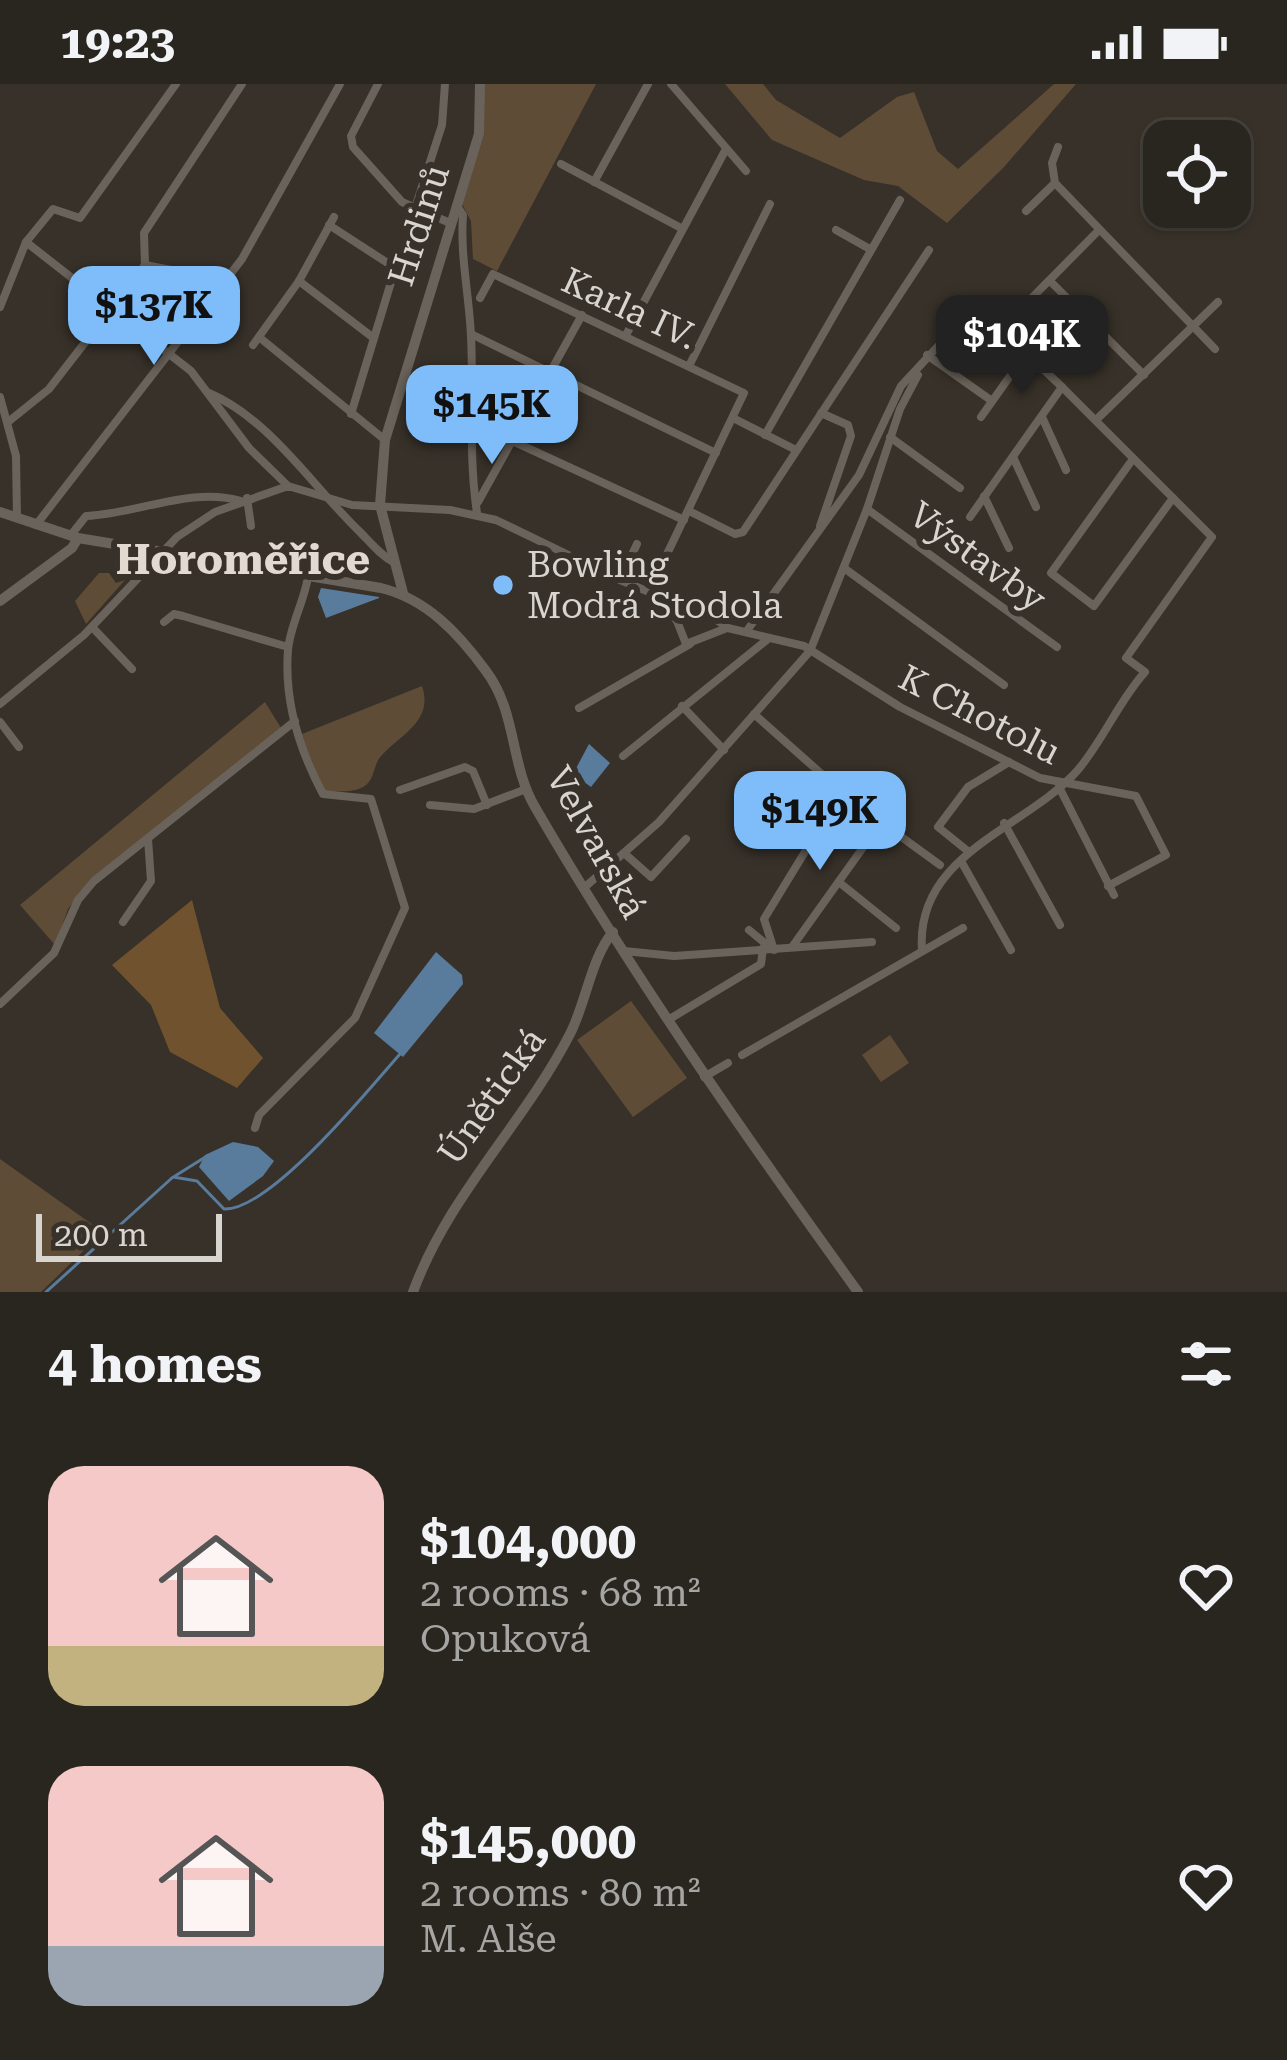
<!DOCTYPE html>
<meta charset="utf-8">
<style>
:root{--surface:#29251f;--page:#35312c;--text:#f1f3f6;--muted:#a5a5a4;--line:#45423d;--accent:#7ebdf9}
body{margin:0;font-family:"Roboto Serif",serif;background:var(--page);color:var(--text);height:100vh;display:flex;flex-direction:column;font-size:45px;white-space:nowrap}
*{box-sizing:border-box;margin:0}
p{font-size:39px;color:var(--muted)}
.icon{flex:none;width:66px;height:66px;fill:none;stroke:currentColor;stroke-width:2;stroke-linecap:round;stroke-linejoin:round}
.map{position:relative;height:1208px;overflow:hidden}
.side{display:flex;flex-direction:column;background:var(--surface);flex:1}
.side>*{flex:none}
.buttons{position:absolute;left:1143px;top:36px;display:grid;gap:24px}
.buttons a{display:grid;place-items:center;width:108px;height:108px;border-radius:24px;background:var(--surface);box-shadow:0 3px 9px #0004,0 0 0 3px var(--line);font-size:60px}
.scale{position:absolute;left:36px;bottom:30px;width:186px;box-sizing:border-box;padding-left:12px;border:6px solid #d8d4cf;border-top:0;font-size:33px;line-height:42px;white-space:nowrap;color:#d8d4cf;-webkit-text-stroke:9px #373129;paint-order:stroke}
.price{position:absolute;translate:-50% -102px;padding:0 27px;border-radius:24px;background:var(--accent);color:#111;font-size:39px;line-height:78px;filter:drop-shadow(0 3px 6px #0008)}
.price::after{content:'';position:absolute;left:50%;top:72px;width:36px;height:27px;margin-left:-18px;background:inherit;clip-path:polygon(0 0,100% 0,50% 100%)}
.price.current{background:#222;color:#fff}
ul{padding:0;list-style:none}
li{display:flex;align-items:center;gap:36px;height:300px;padding:0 48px}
li span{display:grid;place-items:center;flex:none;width:336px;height:240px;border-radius:36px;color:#555}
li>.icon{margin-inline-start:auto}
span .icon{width:144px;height:144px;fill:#fffc;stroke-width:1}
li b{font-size:51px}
h2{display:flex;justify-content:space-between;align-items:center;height:144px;padding:0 48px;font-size:51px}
.status{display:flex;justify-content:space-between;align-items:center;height:84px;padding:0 60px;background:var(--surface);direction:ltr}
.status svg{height:33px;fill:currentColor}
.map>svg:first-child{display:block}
</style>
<div class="status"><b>19:23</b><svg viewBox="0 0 49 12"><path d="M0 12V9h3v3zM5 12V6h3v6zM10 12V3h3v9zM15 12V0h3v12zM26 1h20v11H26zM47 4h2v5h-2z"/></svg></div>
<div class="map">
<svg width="1287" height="1208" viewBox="0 0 1287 1208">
<rect width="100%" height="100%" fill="#373129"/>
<g fill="#5f4c36">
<path d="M484,0H596L497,187L473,175L471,137L462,120L484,51Z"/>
<path d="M725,0H763L776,16L840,54L897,13L914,8L937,67L958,85L1054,0H1076L1004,83L947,139L898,102L864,96L772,56Z"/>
<path d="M99,489H109L116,499L125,496L86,540L75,517Z"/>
<path d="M422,602C434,637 400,651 382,671C372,681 376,696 363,703C352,709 337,707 325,707L306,673L302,650Z"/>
<path d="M265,618L281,644L90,796L68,825L55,861L20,821Z"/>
<path d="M631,917L687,994L633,1033L577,956Z"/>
<path d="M890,951L909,979L881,998L862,971Z"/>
<path d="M0,1075L103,1148L41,1208H0Z"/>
</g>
<path fill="#70532e" d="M192,816L220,924L263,974L237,1004L170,968L151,921L112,881Z"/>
<g fill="#597b9c">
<path d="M321,504L379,513V514L326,534L318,513Z"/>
<path d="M589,660L610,679L591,703L573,690Z"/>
<path d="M436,868L462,891L463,900L403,973L374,949Z"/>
<path d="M233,1058L258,1063L274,1077L263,1092L229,1117L199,1083L205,1071Z"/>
</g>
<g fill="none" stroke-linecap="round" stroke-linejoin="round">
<g stroke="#597b9c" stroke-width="3">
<path d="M175,1092L207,1072"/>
<path d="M46,1208L173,1093L197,1097L224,1125C270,1127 369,1005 400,970"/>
</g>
<g stroke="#6a635b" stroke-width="8">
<path d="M378,0L351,52L353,63L402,118L450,139"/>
<path d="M671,0L746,87"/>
<path d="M1058,63L1052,79L1055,99L1215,265"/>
<path d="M561,80L681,144"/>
<path d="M594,98L648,0"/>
<path d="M457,122L463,131C460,172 469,210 471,252C474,312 468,369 477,429"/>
<path d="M415,124L442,41L445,0"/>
<path d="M1026,127L1055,99"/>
<path d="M329,141L406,191"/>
<path d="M836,146L868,164"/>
<path d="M26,158L191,287L249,364L287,401"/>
<path d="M145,181L192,190"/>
<path d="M299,197L371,252"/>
<path d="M1050,197L1144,291"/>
<path d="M480,214L493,190L744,309L657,491L654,510"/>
<path d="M0,223L26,158L53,125L80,134L176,0"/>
<path d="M1001,245L1099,146"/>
<path d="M471,250L716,369"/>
<path d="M626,251L726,65"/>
<path d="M259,253L385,356"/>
<path d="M253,261L299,197L334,133"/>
<path d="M927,271L992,317"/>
<path d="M689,282L770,120"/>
<path d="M209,309C270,335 313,403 360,448C371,459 381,472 395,479"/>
<path d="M0,313L16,372L17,434"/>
<path d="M351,330L395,185"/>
<path d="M981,333L1027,268"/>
<path d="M1042,333L1066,386"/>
<path d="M733,334L796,366"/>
<path d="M1097,335L1218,218"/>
<path d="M8,338L49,305L145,181L144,149L242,0"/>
<path d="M471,338L684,436"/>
<path d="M765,351L900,116"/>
<path d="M890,353L960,404"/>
<path d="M1013,373L1036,423"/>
<path d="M1130,379L1051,489L1094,522L1173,414"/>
<path d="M984,412L1009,464"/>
<path d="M247,414L251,442"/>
<path d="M478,418L582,231"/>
<path d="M867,425L1057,563"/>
<path d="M689,427L735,450L743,448L929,166"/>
<path d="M36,441L242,175L340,0"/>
<path d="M820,442L851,352L848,341L821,329"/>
<path d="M71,451L86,432C137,430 192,402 241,417"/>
<path d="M844,484L1004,601"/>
<path d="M620,496L637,460"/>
<path d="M655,511L677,537L686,560L727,544"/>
<path d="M164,538L174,530L183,532L288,563"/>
<path d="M92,543L132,585"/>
<path d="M746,548L859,391L901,302L971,227L984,229L1062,303L970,433"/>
<path d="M0,620L84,551L177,453L215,428L288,402L352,421L450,426L496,436L620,496L654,510L685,514L728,544L804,562L900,623L1040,694L1136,712L1166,771L1108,802"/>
<path d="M682,622L724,666"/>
<path d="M579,624L690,560"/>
<path d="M754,630L852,717L940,781"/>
<path d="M0,638L19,663"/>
<path d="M623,672L768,555"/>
<path d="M1059,703L1114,811"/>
<path d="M400,706L465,683L473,687L487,721"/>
<path d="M430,721L474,725L526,705"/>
<path d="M1004,739L1060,841"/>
<path d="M969,768L938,743L968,703L1009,678"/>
<path d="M624,769L651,793L686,755"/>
<path d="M961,777L1011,866"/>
<path d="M840,799L896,844"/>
<path d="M585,803L659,738L810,567L867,425L900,325L918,291"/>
<path d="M123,838L151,797L148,755"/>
<path d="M749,846L772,865"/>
<path d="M792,863L882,737"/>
<path d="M774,866L764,835L811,758"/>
<path d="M922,866C915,770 1025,745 1077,687C1103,657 1118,618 1145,588L1126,574L1212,453L1062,303"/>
<path d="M624,867L674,872L872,858"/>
<path d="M0,920L54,869L78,816L94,797L295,637"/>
<path d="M668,936L761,880L763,864"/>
<path d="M742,971L963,844"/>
<path d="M704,993L728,979"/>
<path d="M255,1044L259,1031L355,934L405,824L371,715L323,710C300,667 284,616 288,566C290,542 304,518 308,493"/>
</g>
<g stroke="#6a635b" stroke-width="10">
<path d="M0,428L78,454L381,504C427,515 459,550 486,587C517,628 510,681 535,723C633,892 744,1050 858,1208"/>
<path d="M403,509L380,421L385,356L479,50L480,0"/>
<path d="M0,517L72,464L78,454"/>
<path d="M413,1208C449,1110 523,1041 570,950C586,919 591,874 613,848"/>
</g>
</g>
<circle fill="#7ebdf9" stroke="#373129" stroke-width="4.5" cx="503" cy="501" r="12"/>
<g text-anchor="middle" stroke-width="12" stroke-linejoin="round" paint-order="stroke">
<g font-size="36" fill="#d8d4cf" stroke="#373129">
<text transform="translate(418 141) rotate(-72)" y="13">Hrdinů</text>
<text transform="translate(630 224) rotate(25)" y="13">Karla IV.</text>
<text transform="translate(978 472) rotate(36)" y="13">Výstavby</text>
<text transform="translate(980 630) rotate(27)" y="13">K Chotolu</text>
<text transform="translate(597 758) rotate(61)" y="13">Velvarská</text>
<text transform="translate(491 1012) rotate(-55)" y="13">Únětická</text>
</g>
<g font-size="36" fill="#d8d4cf" stroke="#373129" text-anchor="start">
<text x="527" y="493">Bowling<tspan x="527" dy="41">Modrá Stodola</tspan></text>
</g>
<g font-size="42" font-weight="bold" fill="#e2dad1" stroke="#373129">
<text x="243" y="490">Horoměřice</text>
</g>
</g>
</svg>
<div class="buttons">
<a><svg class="icon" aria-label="locate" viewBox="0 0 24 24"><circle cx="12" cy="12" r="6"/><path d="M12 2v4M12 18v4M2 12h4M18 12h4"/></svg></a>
</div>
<div class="scale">200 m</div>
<b class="price" style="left:154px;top:284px">$137K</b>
<b class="price current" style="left:1022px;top:313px">$104K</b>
<b class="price" style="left:492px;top:383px">$145K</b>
<b class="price" style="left:820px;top:789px">$149K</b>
</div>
<section class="side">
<h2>4 homes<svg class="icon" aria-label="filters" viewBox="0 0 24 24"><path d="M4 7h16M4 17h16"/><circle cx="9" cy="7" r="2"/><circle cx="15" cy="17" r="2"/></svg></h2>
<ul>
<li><span style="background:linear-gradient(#f6c9c9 75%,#c2b280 0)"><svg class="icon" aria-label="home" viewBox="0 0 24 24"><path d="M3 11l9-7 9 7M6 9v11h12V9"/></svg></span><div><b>$104,000</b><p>2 rooms · 68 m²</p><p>Opuková</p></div><svg class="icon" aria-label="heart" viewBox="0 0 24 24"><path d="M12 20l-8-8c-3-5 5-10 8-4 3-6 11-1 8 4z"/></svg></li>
<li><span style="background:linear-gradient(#f6c9c9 75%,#9aa5b1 0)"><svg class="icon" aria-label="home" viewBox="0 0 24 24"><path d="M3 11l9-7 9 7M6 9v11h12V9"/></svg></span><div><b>$145,000</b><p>2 rooms · 80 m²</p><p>M. Alše</p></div><svg class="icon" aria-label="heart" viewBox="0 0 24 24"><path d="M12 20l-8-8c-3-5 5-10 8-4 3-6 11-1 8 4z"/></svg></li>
</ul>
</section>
